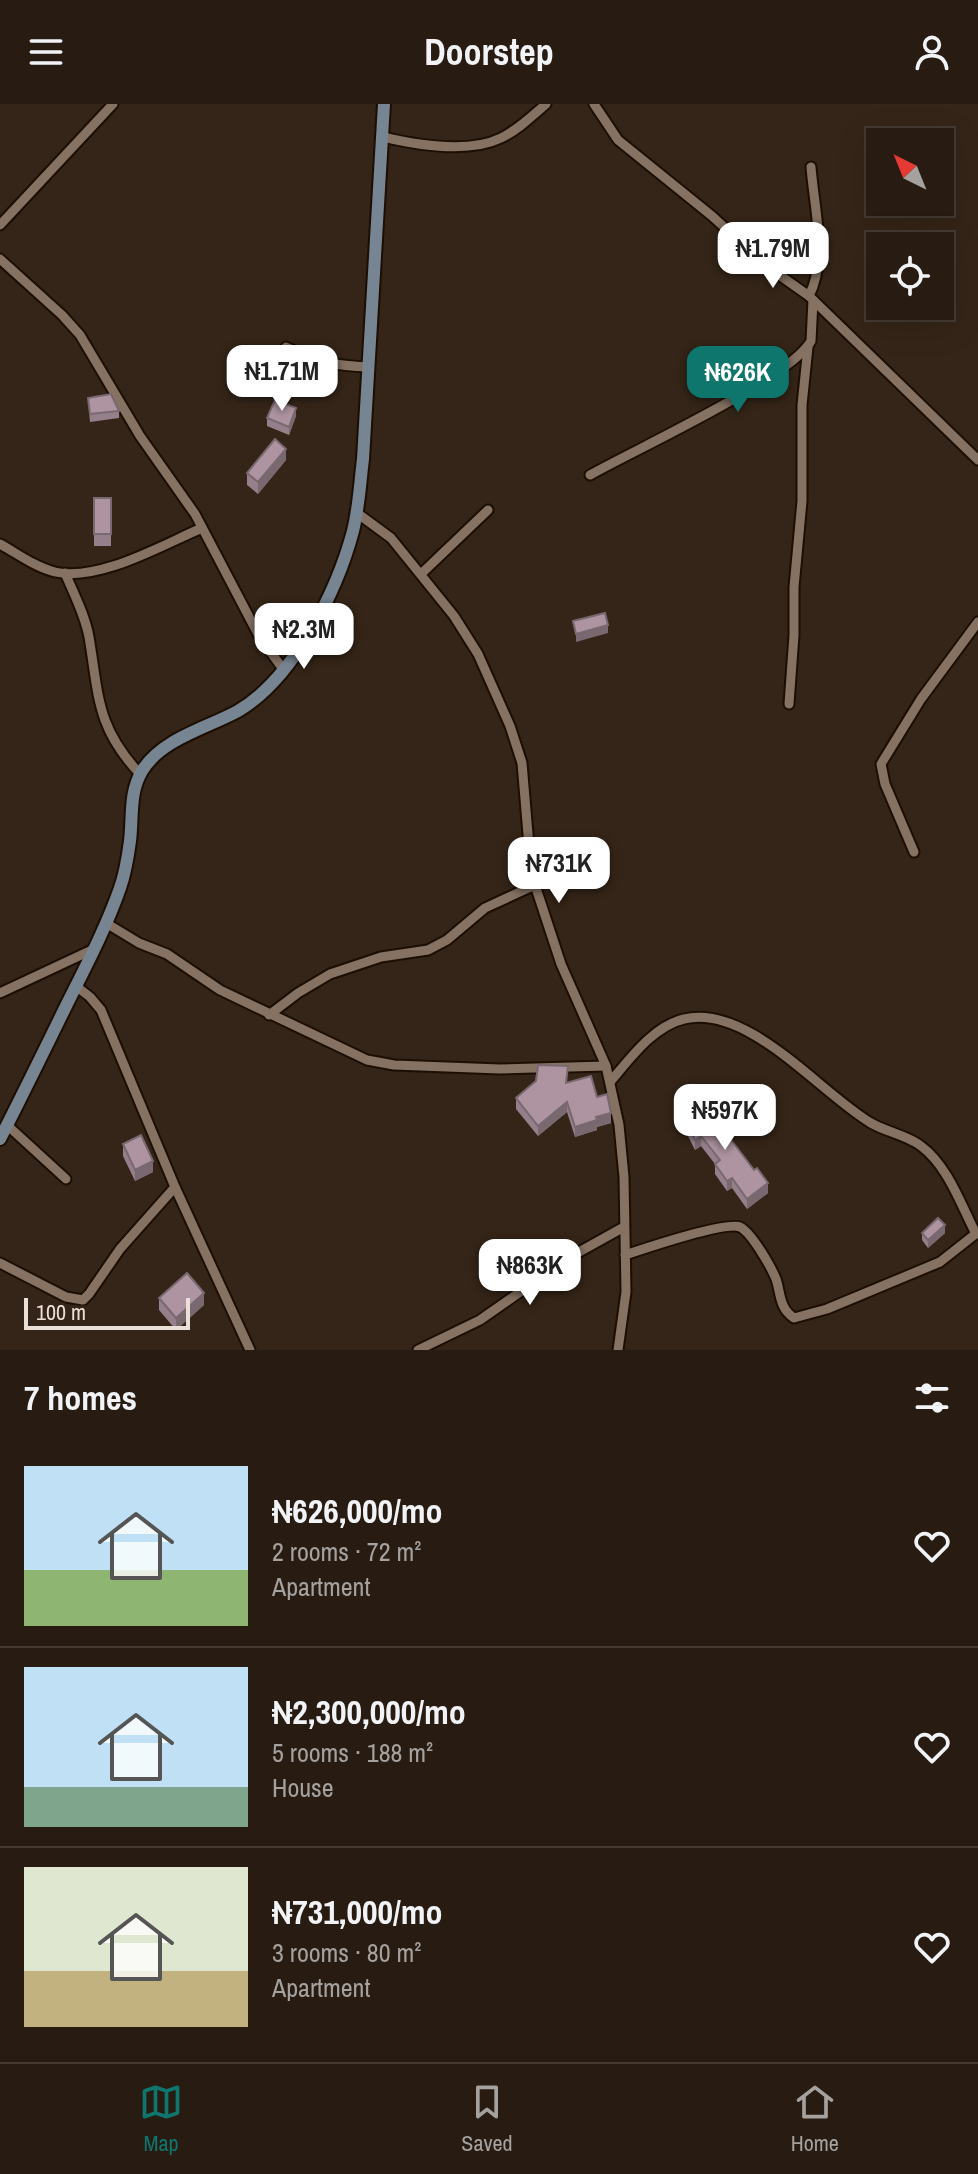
<!DOCTYPE html>
<meta charset="utf-8">
<style>
:root{--surface:#281c12;--page:#342920;--text:#f1f3f6;--muted:#a5a19f;--line:#443a32;--accent:#0f766e}
body{margin:0;font-family:"Archivo Narrow",sans-serif;background:var(--page);color:var(--text);height:100vh;display:flex;flex-direction:column;font-size:30px;white-space:nowrap}
*{box-sizing:border-box;margin:0}
p{font-size:26px;color:var(--muted)}
.icon{flex:none;width:44px;height:44px;fill:none;stroke:currentColor;stroke-width:2;stroke-linecap:round;stroke-linejoin:round}
.map{position:relative;height:1246px;overflow:hidden}
.side{display:flex;flex-direction:column;background:var(--surface);flex:1}
.side>*{flex:none}
.needle{width:52px;rotate:317deg}
.controls{position:absolute;left:866px;top:24px;display:grid;gap:16px}
.controls a{display:grid;place-items:center;width:88px;height:88px;border-radius:0px;background:var(--surface);box-shadow:0 8px 32px #0002,0 0 0 2px var(--line);font-size:40px}
.scale{position:absolute;left:24px;bottom:20px;width:166px;box-sizing:border-box;padding-left:8px;border:4px solid #ebe0d7;border-top:0;font-size:22px;line-height:28px;white-space:nowrap;color:#ebe0d7;-webkit-text-stroke:6px #352518;paint-order:stroke}
.price{position:absolute;translate:-50% -68px;padding:0 18px;border-radius:16px;background:#fff;color:#222;font-size:26px;line-height:52px;filter:drop-shadow(0 2px 4px #0008)}
.price::after{content:'';position:absolute;left:50%;top:48px;width:24px;height:18px;margin-left:-12px;background:inherit;clip-path:polygon(0 0,100% 0,50% 100%)}
.price.current{background:var(--accent);color:#fff}
ul{padding:0;list-style:none}
li{display:flex;align-items:center;gap:24px;height:200px;padding:0 24px}
li+li{border-top:2px solid var(--line)}
li span{display:grid;place-items:center;flex:none;width:224px;height:160px;border-radius:0px;color:#555}
li>.icon{margin-inline-start:auto}
span .icon{width:96px;height:96px;fill:#fffc;stroke-width:1}
li b{font-size:34px}
h2{display:flex;justify-content:space-between;align-items:center;height:96px;padding:0 24px;font-size:34px}
header{display:flex;justify-content:space-between;align-items:center;height:104px;padding:0 24px;background:var(--surface);font-size:36px;font-weight:800}
.menu{display:flex;justify-content:space-around;align-items:center;height:112px;border-top:2px solid var(--line);background:var(--surface);font-size:22px;color:var(--muted)}
.menu a{display:grid;justify-items:center;gap:4px}
.menu .current{color:var(--accent)}
.map>svg:first-child{display:block}
</style>
<header><svg class="icon" aria-label="menu" viewBox="0 0 24 24"><path d="M4 6h16M4 12h16M4 18h16"/></svg>Doorstep<svg class="icon" aria-label="person" viewBox="0 0 24 24"><circle cx="12" cy="8" r="4"/><path d="M4 21q1-7 8-7t8 7"/></svg></header>
<div class="map">
<svg width="978" height="1246" viewBox="0 0 978 1246">
<rect width="100%" height="100%" fill="#352518"/>
<g fill="none" stroke-linecap="round" stroke-linejoin="round">
<defs>
<g id="street">
<path d="M594,0L618,36L712,112L768,163L809,192L978,356"/>
<path d="M383,33C417,41 468,50 501,34C518,26 532,12 546,0"/>
<path d="M0,121L113,0"/>
<path d="M0,155L62,211L80,231L140,332L195,410L259,532L283,565"/>
<path d="M809,192C828,155 814,103 811,63"/>
<path d="M286,243C317,258 335,262 369,263"/>
<path d="M590,371C634,346 791,274 811,237L813,196"/>
<path d="M357,409L391,434L454,512L478,550L510,622L522,659L530,754L535,781L561,860L606,962L619,1021L624,1073L626,1188L618,1246"/>
<path d="M0,440C18,450 35,463 55,468C99,478 162,441 202,424"/>
<path d="M65,469C74,490 85,511 89,533C99,592 96,623 140,670"/>
<path d="M421,470L488,406"/>
<path d="M789,600L794,531V483L802,397V301L808,243"/>
<path d="M914,748L885,680L881,660L921,595L978,518"/>
<path d="M530,754L594,740"/>
<path d="M106,819L139,839L167,850L220,886L367,956L394,961L500,965L606,962"/>
<path d="M76,882L90,893L101,906L175,1083L250,1246"/>
<path d="M0,889L94,845"/>
<path d="M269,911L298,889L330,870L381,853L428,846L447,836L485,804L535,781"/>
<path d="M610,978C629,956 653,922 684,915C749,900 820,989 871,1019C886,1028 907,1031 921,1042C948,1062 961,1101 976,1130"/>
<path d="M7,1021L66,1075"/>
<path d="M625,1151C643,1145 726,1117 740,1123C752,1129 771,1163 776,1175C781,1190 779,1204 794,1214L827,1205L940,1158L978,1128"/>
<path d="M0,1159L66,1193L83,1196L89,1190L120,1145L175,1083"/>
<path d="M418,1246L480,1216L570,1153L624,1123"/>
</g>
<path id="secondary" d="M0,1035C23,990 45,945 67,900C86,862 106,824 120,784C125,770 128,752 130,737C133,712 129,689 142,667C161,635 207,624 238,607C294,574 337,487 353,427C359,403 360,379 363,355L384,0"/>
</defs>
<use href="#street" stroke="#1c0e03" stroke-width="13"/>
<use href="#secondary" stroke="#1c0e03" stroke-width="16"/>
<use href="#street" stroke="#857263" stroke-width="9"/>
<use href="#secondary" stroke="#778492" stroke-width="12"/>
</g>
<g fill="#957f8a">
<path d="M88,294L119,307V314L90,318Z"/>
<path d="M296,312L289,331L267,322V314Z"/>
<path d="M286,356L258,390L247,381V369Z"/>
<rect x="94" y="394" width="17" height="48"/>
<path d="M597,993L611,1019L597,1023V1026L575,1033L567,1008L538,1032L516,1005V994Z"/>
<path d="M684,1014L722,1024L768,1089L747,1105L732,1084L727,1087L715,1070V1060L701,1042L695,1046L684,1024Z"/>
<path d="M123,1040L153,1068L135,1077L123,1052Z"/>
<path d="M922,1129H945L928,1144L922,1136Z"/>
<path d="M159,1194L204,1201L176,1226L159,1206Z"/>
</g>
<g fill="#796870">
<path d="M296,304V312L289,331V323Z"/>
<path d="M286,345V356L258,390V378Z"/>
<path d="M608,521V529L576,538V530Z"/>
<path d="M567,998V1008L538,1032V1022Z"/>
<path d="M611,1009V1019L597,1023V1026L575,1033V1023L596,1013Z"/>
<path d="M701,1032V1042L695,1046V1036Z"/>
<path d="M153,1057V1068L135,1077V1066Z"/>
<path d="M732,1074V1084L727,1087V1077Z"/>
<path d="M768,1079V1089L747,1105V1095Z"/>
<path d="M945,1121V1129L928,1144V1136Z"/>
<path d="M204,1189V1201L176,1226V1214Z"/>
</g>
<g fill="#ad94a0" stroke="#796870" stroke-width="2">
<path d="M111,290L119,307L90,310L88,294Z"/>
<path d="M275,296L296,304L289,323L267,314Z"/>
<path d="M275,335L286,345L258,378L247,369Z"/>
<rect x="94" y="394" width="17" height="36"/>
<path d="M605,509L608,521L576,530L573,517Z"/>
<path d="M538,961L568,962L566,979L591,972L597,993L607,990L611,1009L596,1013L597,1016L575,1023L567,998L538,1022L516,994L536,977Z"/>
<path d="M709,1000L722,1024L754,1066L757,1064L768,1079L747,1095L732,1074L727,1077L715,1060L720,1056L701,1032L695,1036L684,1014Z"/>
<path d="M141,1031L153,1057L135,1066L123,1040Z"/>
<path d="M938,1114L945,1121L928,1136L922,1129Z"/>
<path d="M187,1169L204,1189L176,1214L159,1194Z"/>
</g>
</svg>
<div class="controls">
<a><svg class="needle" viewBox="-14 -14 28 28"><path d="M0-13l5 13h-10z" fill="#e53935"/><path d="M0 13l5-13h-10z" fill="#a5a19f"/></svg></a>
<a><svg class="icon" aria-label="locate" viewBox="0 0 24 24"><circle cx="12" cy="12" r="6"/><path d="M12 2v4M12 18v4M2 12h4M18 12h4"/></svg></a>
</div>
<div class="scale">100 m</div>
<b class="price" style="left:773px;top:186px">₦1.79M</b>
<b class="price" style="left:282px;top:309px">₦1.71M</b>
<b class="price current" style="left:738px;top:310px">₦626K</b>
<b class="price" style="left:304px;top:567px">₦2.3M</b>
<b class="price" style="left:559px;top:801px">₦731K</b>
<b class="price" style="left:725px;top:1048px">₦597K</b>
<b class="price" style="left:530px;top:1203px">₦863K</b>
</div>
<section class="side">
<h2>7 homes<svg class="icon" aria-label="filters" viewBox="0 0 24 24"><path d="M4 7h16M4 17h16"/><circle cx="9" cy="7" r="2"/><circle cx="15" cy="17" r="2"/></svg></h2>
<ul>
<li><span style="background:linear-gradient(#bfe0f5 65%,#8fb573 0)"><svg class="icon" aria-label="home" viewBox="0 0 24 24"><path d="M3 11l9-7 9 7M6 9v11h12V9"/></svg></span><div><b>₦626,000/mo</b><p>2 rooms · 72 m²</p><p>Apartment</p></div><svg class="icon" aria-label="heart" viewBox="0 0 24 24"><path d="M12 20l-8-8c-3-5 5-10 8-4 3-6 11-1 8 4z"/></svg></li>
<li><span style="background:linear-gradient(#bfe0f5 75%,#7fa58c 0)"><svg class="icon" aria-label="home" viewBox="0 0 24 24"><path d="M3 11l9-7 9 7M6 9v11h12V9"/></svg></span><div><b>₦2,300,000/mo</b><p>5 rooms · 188 m²</p><p>House</p></div><svg class="icon" aria-label="heart" viewBox="0 0 24 24"><path d="M12 20l-8-8c-3-5 5-10 8-4 3-6 11-1 8 4z"/></svg></li>
<li><span style="background:linear-gradient(#dfe7d0 65%,#c2b280 0)"><svg class="icon" aria-label="home" viewBox="0 0 24 24"><path d="M3 11l9-7 9 7M6 9v11h12V9"/></svg></span><div><b>₦731,000/mo</b><p>3 rooms · 80 m²</p><p>Apartment</p></div><svg class="icon" aria-label="heart" viewBox="0 0 24 24"><path d="M12 20l-8-8c-3-5 5-10 8-4 3-6 11-1 8 4z"/></svg></li>
</ul>
</section>
<nav class="menu">
<a class="current"><svg class="icon" aria-label="map" viewBox="0 0 24 24"><path d="M3 6l6-2 6 2 6-2v14l-6 2-6-2-6 2zM9 4v14M15 6v14"/></svg>Map</a>
<a><svg class="icon" aria-label="saved" viewBox="0 0 24 24"><path d="M7 4h10v16l-5-4-5 4z"/></svg>Saved</a>
<a><svg class="icon" aria-label="home" viewBox="0 0 24 24"><path d="M3 11l9-7 9 7M6 9v11h12V9"/></svg>Home</a>
</nav>
